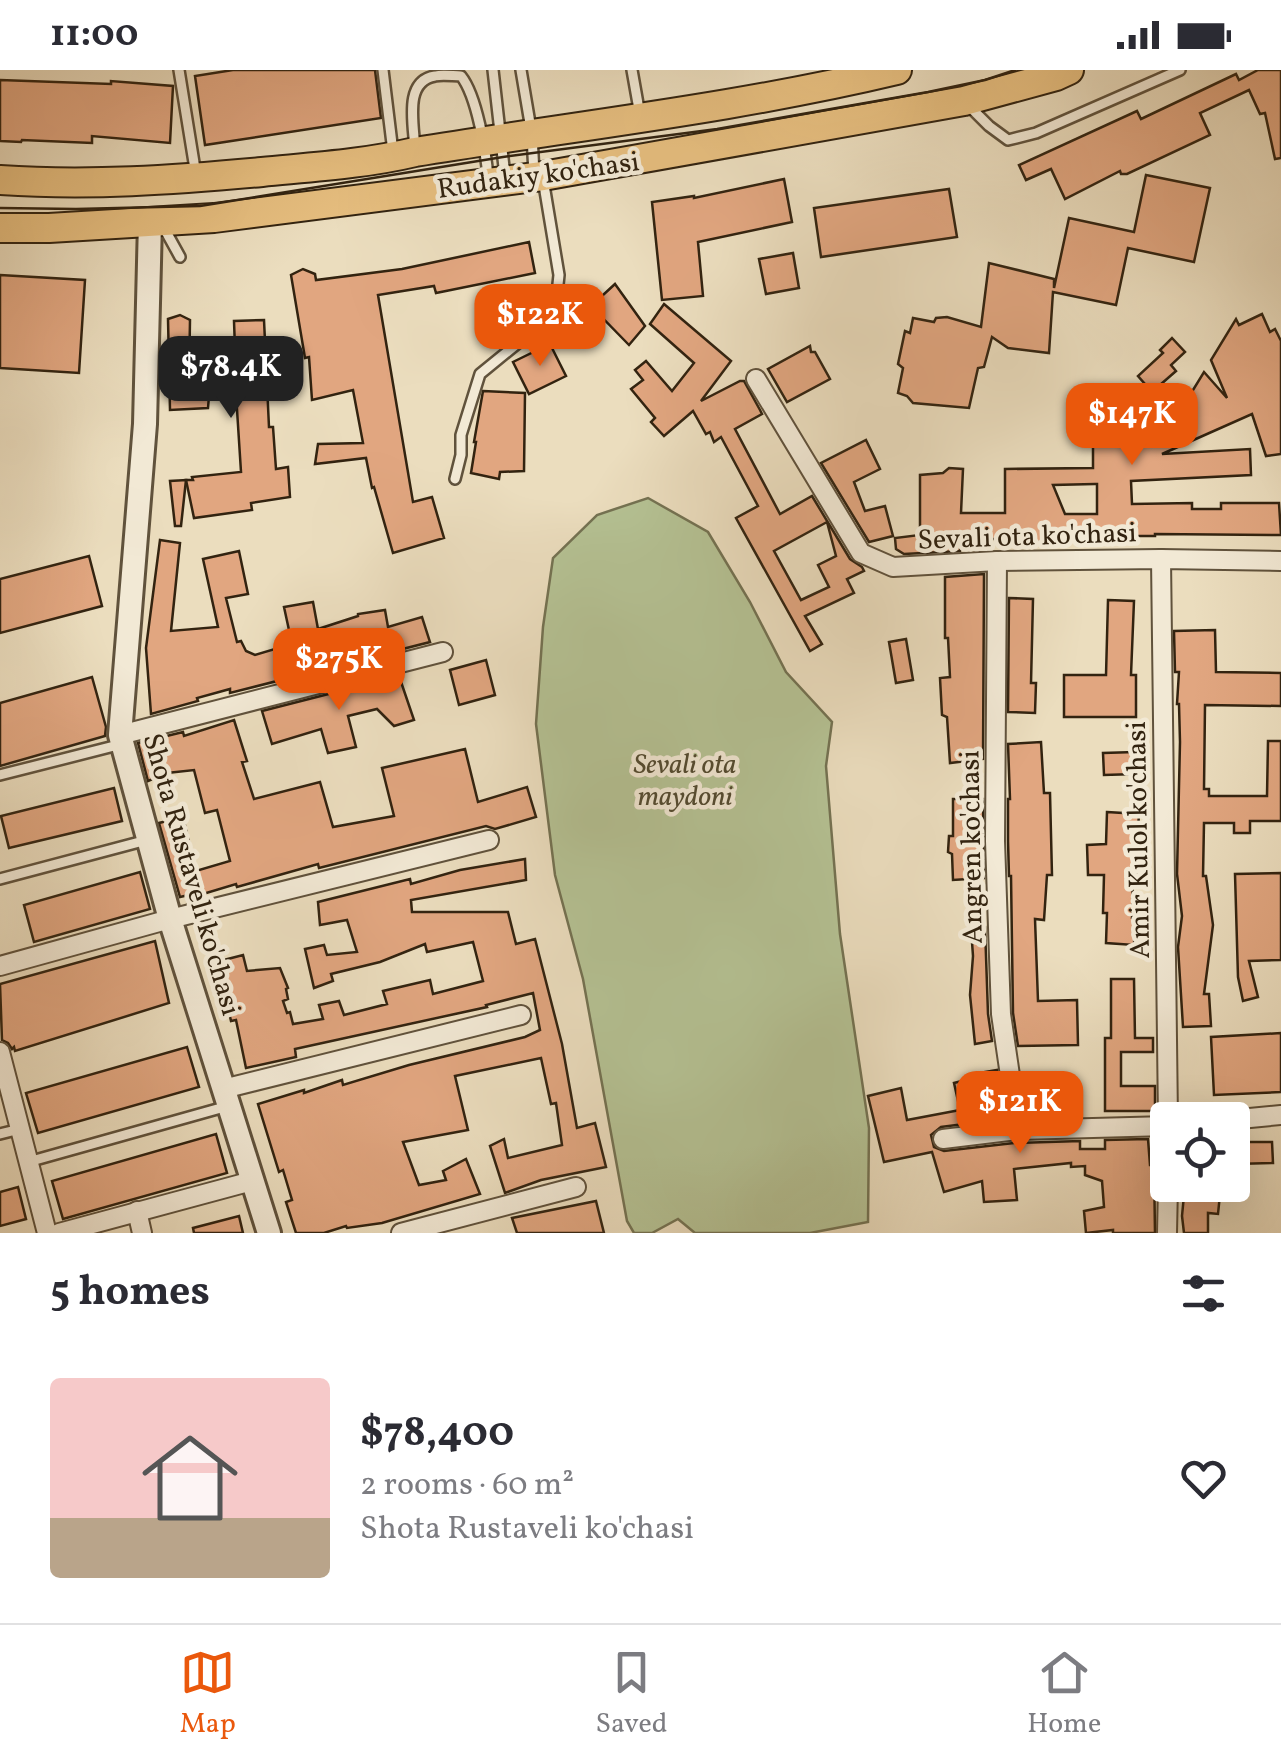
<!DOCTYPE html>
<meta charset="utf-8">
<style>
:root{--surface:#fff;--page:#f2f2f3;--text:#2b2b33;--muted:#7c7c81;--line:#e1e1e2;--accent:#ea580c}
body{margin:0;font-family:Vollkorn,serif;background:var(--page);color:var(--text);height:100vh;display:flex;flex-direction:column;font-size:38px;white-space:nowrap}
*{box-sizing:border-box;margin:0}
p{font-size:32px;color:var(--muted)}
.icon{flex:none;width:55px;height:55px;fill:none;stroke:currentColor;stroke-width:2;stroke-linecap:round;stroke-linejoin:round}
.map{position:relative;height:1163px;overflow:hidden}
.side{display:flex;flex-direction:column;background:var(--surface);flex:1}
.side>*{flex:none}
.controls{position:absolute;left:1150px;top:1032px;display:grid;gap:20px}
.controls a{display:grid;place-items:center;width:100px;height:100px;border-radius:10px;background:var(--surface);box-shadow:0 10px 40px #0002;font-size:50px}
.price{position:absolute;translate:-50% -85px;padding:0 22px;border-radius:20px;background:var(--accent);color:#fff;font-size:32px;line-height:65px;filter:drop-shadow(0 2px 5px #0008)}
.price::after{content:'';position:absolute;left:50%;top:60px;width:30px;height:22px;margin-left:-15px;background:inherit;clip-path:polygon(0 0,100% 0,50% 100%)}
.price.current{background:#222;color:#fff}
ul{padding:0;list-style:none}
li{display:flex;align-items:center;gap:30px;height:250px;padding:0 50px}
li+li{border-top:2px solid var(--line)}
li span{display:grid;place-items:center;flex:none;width:280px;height:200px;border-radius:10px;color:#555}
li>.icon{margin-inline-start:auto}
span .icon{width:120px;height:120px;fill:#fffc;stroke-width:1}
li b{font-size:42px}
h2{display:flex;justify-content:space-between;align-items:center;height:120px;padding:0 50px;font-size:42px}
.status{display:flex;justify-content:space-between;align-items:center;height:70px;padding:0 50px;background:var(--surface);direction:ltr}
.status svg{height:28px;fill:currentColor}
.menu{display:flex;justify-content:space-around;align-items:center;height:140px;border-top:2px solid var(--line);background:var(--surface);font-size:28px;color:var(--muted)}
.menu a{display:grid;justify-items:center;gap:5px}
.menu .current{color:var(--accent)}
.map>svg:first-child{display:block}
</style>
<div class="status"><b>11:00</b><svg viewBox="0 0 49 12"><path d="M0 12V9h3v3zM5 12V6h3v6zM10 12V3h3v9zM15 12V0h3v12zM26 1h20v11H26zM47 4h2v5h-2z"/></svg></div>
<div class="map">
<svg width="1281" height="1163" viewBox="0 0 1281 1163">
<rect width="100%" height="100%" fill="#ebddbe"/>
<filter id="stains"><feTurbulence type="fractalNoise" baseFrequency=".002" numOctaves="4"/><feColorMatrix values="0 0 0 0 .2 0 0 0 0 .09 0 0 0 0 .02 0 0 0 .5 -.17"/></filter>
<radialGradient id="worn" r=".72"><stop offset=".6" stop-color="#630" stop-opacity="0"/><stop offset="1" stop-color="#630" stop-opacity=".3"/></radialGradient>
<path fill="#b5c294" stroke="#747252" stroke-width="2.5" d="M648,428L708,462L750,532L786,602L832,652L826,696L840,864L869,1058L868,1152L810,1163H695L678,1149L652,1163H634L627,1151L583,909L555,805L536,654L543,557L553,488L597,445Z"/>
<g fill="#e1a680" stroke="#322310" stroke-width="2.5" fill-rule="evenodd">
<path d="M233,0H375L381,48L205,75L195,6Z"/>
<path d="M1258,0H1281V88L1275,89L1265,43L1260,44L1249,20L1200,43L1210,65L1127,104H1121L1120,101L1065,129L1051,99L1026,110L1019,95L1137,41L1141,49L1236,4L1239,10Z"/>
<path d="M0,10L111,14V11L173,16L170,73L92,66V73L22,70L21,72L0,71Z"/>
<path d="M1146,105L1210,118L1194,192L1128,178L1116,235L1053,222L1049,283L1008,278L992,267L984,297L978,298L969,338L913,333L907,326L898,323L903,298L898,294L905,261L910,263L913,248L934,252L936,248L947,247L981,257L989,193L1054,209V218L1069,148L1134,162Z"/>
<path d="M784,109L792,152L698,172L703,226L662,230L652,132L694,126V128Z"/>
<path d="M949,119L957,167L821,187L814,138Z"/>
<path d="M529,172L535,203L436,223L434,216L378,225L413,432L432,427L444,468L393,483L374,417L372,418L366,388L315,394L318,374L363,373L353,320L312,330L309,287L305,288L291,205L303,199L315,204L316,210L402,199Z"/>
<path d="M793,183L799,218L766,224L759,189Z"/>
<path d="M0,205L85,210L79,303L0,298Z"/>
<path d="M615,214L645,256L629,275L591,236Z"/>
<path d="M664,234L731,291L701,331L740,311H744L760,340L762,344L735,359L780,444L812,426L850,489L862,497L864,501L847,509L854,523L805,546L822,574L810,581L736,448L758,436L721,367L714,372L710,362L706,364L693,341L664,366L651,352L655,348L631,319L643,310L635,300L646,291L672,321L694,293L650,254ZM827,452L836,486L818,495L829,517L801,530L774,481Z"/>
<path d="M1262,244L1270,262L1275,259L1281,271V384L1266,386L1252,344L1162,384L1250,379L1251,405L1131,411L1132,434L1192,433V439H1221V433H1279L1281,465L1155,464V466H1123V468L1102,466L1052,474V472H1017V469H960V481L904,484L896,479L895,468L920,465V405L943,403L949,398L963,399L961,443H1005V399L1093,398V361L1113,360V373H1146L1147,340L1182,338L1204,302L1227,328L1211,290L1236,249L1239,255ZM1095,414H1097V444H1065L1053,415Z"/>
<path d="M180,245L190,250L189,309L236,307L234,251L264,250L269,357H273L276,399L288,397L290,427L251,433L252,440L194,448L186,410H193L192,407L241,402L236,324L209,326L208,338L170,340L168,249Z"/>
<path d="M1172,268L1185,282L1171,295L1176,301L1152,322L1138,306L1163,283L1160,280Z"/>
<path d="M550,274L566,306L529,324L513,292Z"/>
<path d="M810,276L811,282H815L830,309L787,332L768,299Z"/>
<path d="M483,321L525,323L524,401L500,402L499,409L471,403L476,372H474Z"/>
<path d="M866,370L880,399L854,412L865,441L885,436L893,466L869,472L821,393Z"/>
<path d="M186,410L181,456H175L170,411Z"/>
<path d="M160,470L180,473L171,561L218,557L203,489L239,481L248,524L226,528L237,572L241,571L246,581L255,585L292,574L284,537L313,532L318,559L358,546V544L385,540L388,557L422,547L430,572L230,623V619L197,628L198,631L151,644L146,578Z"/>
<path d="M89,486L102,536L0,563V509Z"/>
<path d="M984,504L983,689L950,693L947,647L942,645L940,608L950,607L948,568H945V507Z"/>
<path d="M1009,528L1033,529L1031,613H1036L1035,643L1008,642Z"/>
<path d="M1108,530L1134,531L1131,605H1136V647H1064V605H1106Z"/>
<path d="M1215,560L1216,602L1281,603V636L1205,635L1204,719H1209V726H1267L1268,671H1281V751H1250V763H1234V753H1204L1203,806H1206L1213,855L1204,924H1209L1211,956L1183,957L1178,877L1182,846L1177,804L1180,672L1179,634H1177L1179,602H1175L1174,561Z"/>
<path d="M906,569L913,610L896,613L889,572Z"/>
<path d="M486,590L495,625L459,635L450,600Z"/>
<path d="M399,606L414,650L394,656L377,639L348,646L356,677L328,683L321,659L272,674L262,641Z"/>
<path d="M92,607L106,657L105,666L0,696V633Z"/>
<path d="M234,650L247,691L242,692L254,729L320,712L333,757L394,746L382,698L465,679L478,732L527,717L536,747L495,759L486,756L319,798L318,794L237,817L236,814L203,824L202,822L180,827L159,753L183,747L196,801L230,791L217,740L205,743L194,700L167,703L148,711L138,673L183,662L184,666Z"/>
<path d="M1041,672L1044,723H1050L1052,805H1047L1044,850L1035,849L1038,931L1077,930L1078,975L1018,976L1013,943L1011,806H1009L1008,771V729H1010L1008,674Z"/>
<path d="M1135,682L1136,704L1104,705L1103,683Z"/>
<path d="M114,718L122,751L9,778L1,746Z"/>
<path d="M953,729H983L984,808L953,810L952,784L948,782L949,766H953Z"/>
<path d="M1107,742L1139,744L1137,774H1140L1141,804H1133L1132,848L1135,849L1134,875L1106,873L1107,843H1103L1104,805H1088L1087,775L1106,774Z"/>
<path d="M525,789L526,810L411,830L412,842H508L516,874L535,869L562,974L577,1058L595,1053L606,1097L541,1110L505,1123L490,1076L504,1069L508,1088L562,1075L556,1033L551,1034L541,988L455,1006L468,1060L403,1072L419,1115L446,1110L443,1101L466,1089L480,1124L382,1153L347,1158L346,1156L324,1163H296L286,1132L292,1130L283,1100L279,1102L258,1034L304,1020V1023L342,1010L343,1015L409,995L525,967L540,960L533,923L486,935L487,937L295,979L296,987L246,998L236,950L231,951L227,933L232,932L220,891L243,885L247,901L280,898L288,918L286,919L288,929L283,931L287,943L290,942L293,954L323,949L319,935L339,931L344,945L387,934L383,921L430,910L433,924L483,911L473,872L427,882L425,874L380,892L331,904L333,911L314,918L305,879L324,875L327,885L357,882L347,850L320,855L318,832L410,809L411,814L460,800Z"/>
<path d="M140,802L150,839L34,872L24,835Z"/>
<path d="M1281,803V890L1249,891L1258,927L1243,931L1238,907L1235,804Z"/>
<path d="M985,857L988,944L992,971L975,974L970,925L973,886L971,858Z"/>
<path d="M155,871L169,933L15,981L14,977L12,979L8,973L2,970L0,914Z"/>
<path d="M1111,909H1134L1135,968H1153V982H1121V1016H1155V1041H1105V968H1111Z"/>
<path d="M1281,963V1022L1214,1025L1211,967Z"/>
<path d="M187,977L199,1017L38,1063L26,1023Z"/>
<path d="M997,1000L1004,1049L941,1057L931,1065L934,1077L944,1081L1014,1073L1080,1071V1079H1105V1070L1148,1069L1150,1095H1154L1155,1163H1113V1160L1086,1163L1084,1141L1104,1137L1102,1111L1085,1105V1096L1071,1097V1093L1014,1099L1017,1130L984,1132L982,1111L944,1122L932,1082L884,1092L868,1026L901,1018L907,1050L960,1040L954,1013L970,1009L968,1005Z"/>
<path d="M216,1064L227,1103L63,1149L52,1111Z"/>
<path d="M1235,1072H1272L1273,1093L1235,1094Z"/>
<path d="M1185,1115H1221L1218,1144L1208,1143V1163H1184L1182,1146Z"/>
<path d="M18,1117L26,1149L0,1156V1122Z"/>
<path d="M596,1131L604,1163H517L512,1148Z"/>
<path d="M239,1146L243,1163H194L193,1158Z"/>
</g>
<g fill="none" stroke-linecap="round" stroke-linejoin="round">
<defs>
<g id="service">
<path d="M179,0L196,105"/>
<path d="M383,0L393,82"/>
<path d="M493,0L505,106"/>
<path d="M521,0L532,65L534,104"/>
<path d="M632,0L640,45"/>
<path d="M969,36L989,56L1008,70L1036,63L1180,0"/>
<path d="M415,80C414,55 403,11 435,6C443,4 453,6 461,6C477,26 486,82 488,108"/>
<path d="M164,158L180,187"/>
<path d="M455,409L461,385V365L480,304L545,251L556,233L559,205L543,109"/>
<path d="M0,705L122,674"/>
<path d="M0,809L147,770"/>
<path d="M0,1064L20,1059"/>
<path d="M28,1092L228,1036"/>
</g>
<g id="minor">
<path d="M756,309L861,483L893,497L997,491L1161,489L1281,491"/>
<path d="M1161,489L1168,1050"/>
<path d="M997,491L995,771L1001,944L1018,1060"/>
<path d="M120,665L443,582"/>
<path d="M0,896L170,849L489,770"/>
<path d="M0,982L47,1163"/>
<path d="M223,1019L521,945"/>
<path d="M1229,1050L1281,1045"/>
<path d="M943,1069L1018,1060L1168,1056"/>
<path d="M137,1141L142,1163"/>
<path d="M59,1163L252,1111"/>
<path d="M401,1163L576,1117"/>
<path d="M1167,1163L1168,1115"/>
</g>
<path id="tertiary" d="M150,152L145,354L120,665L170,849L269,1163"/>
<g id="primary">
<path d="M0,110C88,116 175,110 262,102C313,97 364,94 415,82C575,56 738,38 897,0"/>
<path d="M0,158H49L214,148L543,106L964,31L1056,6L1069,0"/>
</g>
</defs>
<use href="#service" stroke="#60523c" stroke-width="14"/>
<use href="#minor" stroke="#60523c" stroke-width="22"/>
<use href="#tertiary" stroke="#60523c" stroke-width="28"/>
<use href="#primary" stroke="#322310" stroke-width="32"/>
<use href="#service" stroke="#f2e9d5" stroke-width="9"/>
<use href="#minor" stroke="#f2e9d5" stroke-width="18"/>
<use href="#tertiary" stroke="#f2e9d5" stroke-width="22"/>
<use href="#primary" stroke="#e6be7f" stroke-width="28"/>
<path stroke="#322310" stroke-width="2.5" d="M0,138L76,139L200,136L503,87L717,59L928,22L985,10L1015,0"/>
</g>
<g text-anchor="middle" stroke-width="9" stroke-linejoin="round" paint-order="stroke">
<g font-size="28" fill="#322310" stroke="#f2e9d5">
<text transform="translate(538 104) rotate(-8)" y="10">Rudakiy ko'chasi</text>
<text transform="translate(1027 465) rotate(-2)" y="10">Sevali ota ko'chasi</text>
<text transform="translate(1137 770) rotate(-91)" y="10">Amir Kulol ko'chasi</text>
<text transform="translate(970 777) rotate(-91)" y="10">Angren ko'chasi</text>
<text transform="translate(193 804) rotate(74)" y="10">Shota Rustaveli ko'chasi</text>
</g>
<g font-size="28" font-style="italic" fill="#534b31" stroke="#f2e9d5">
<text x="685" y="703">Sevali ota<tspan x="685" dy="32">maydoni</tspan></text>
</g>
</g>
<rect width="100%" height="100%" filter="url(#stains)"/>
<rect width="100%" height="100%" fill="url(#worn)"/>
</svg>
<div class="controls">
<a><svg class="icon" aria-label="locate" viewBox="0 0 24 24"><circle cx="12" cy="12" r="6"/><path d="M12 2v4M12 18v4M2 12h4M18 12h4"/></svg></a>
</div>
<b class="price" style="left:540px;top:299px">$122K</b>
<b class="price current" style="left:231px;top:351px">$78.4K</b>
<b class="price" style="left:1132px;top:398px">$147K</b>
<b class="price" style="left:339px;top:643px">$275K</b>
<b class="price" style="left:1020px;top:1086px">$121K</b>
</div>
<section class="side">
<h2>5 homes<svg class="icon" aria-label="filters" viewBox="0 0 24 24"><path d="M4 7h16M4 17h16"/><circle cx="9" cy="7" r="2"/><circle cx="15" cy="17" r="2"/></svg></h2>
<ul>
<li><span style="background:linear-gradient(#f6c9c9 70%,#b9a48a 0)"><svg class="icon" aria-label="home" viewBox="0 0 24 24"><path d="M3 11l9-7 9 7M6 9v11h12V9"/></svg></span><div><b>$78,400</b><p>2 rooms · 60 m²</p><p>Shota Rustaveli ko'chasi</p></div><svg class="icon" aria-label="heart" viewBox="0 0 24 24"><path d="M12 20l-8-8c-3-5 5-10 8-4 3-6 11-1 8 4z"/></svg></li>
</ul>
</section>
<nav class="menu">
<a class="current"><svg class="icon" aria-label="map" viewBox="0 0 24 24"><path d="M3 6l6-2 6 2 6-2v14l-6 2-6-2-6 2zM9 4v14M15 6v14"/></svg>Map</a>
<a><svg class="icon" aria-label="saved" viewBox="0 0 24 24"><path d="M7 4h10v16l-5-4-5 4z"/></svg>Saved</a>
<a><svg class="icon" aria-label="home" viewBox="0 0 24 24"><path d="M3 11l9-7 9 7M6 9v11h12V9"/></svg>Home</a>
</nav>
